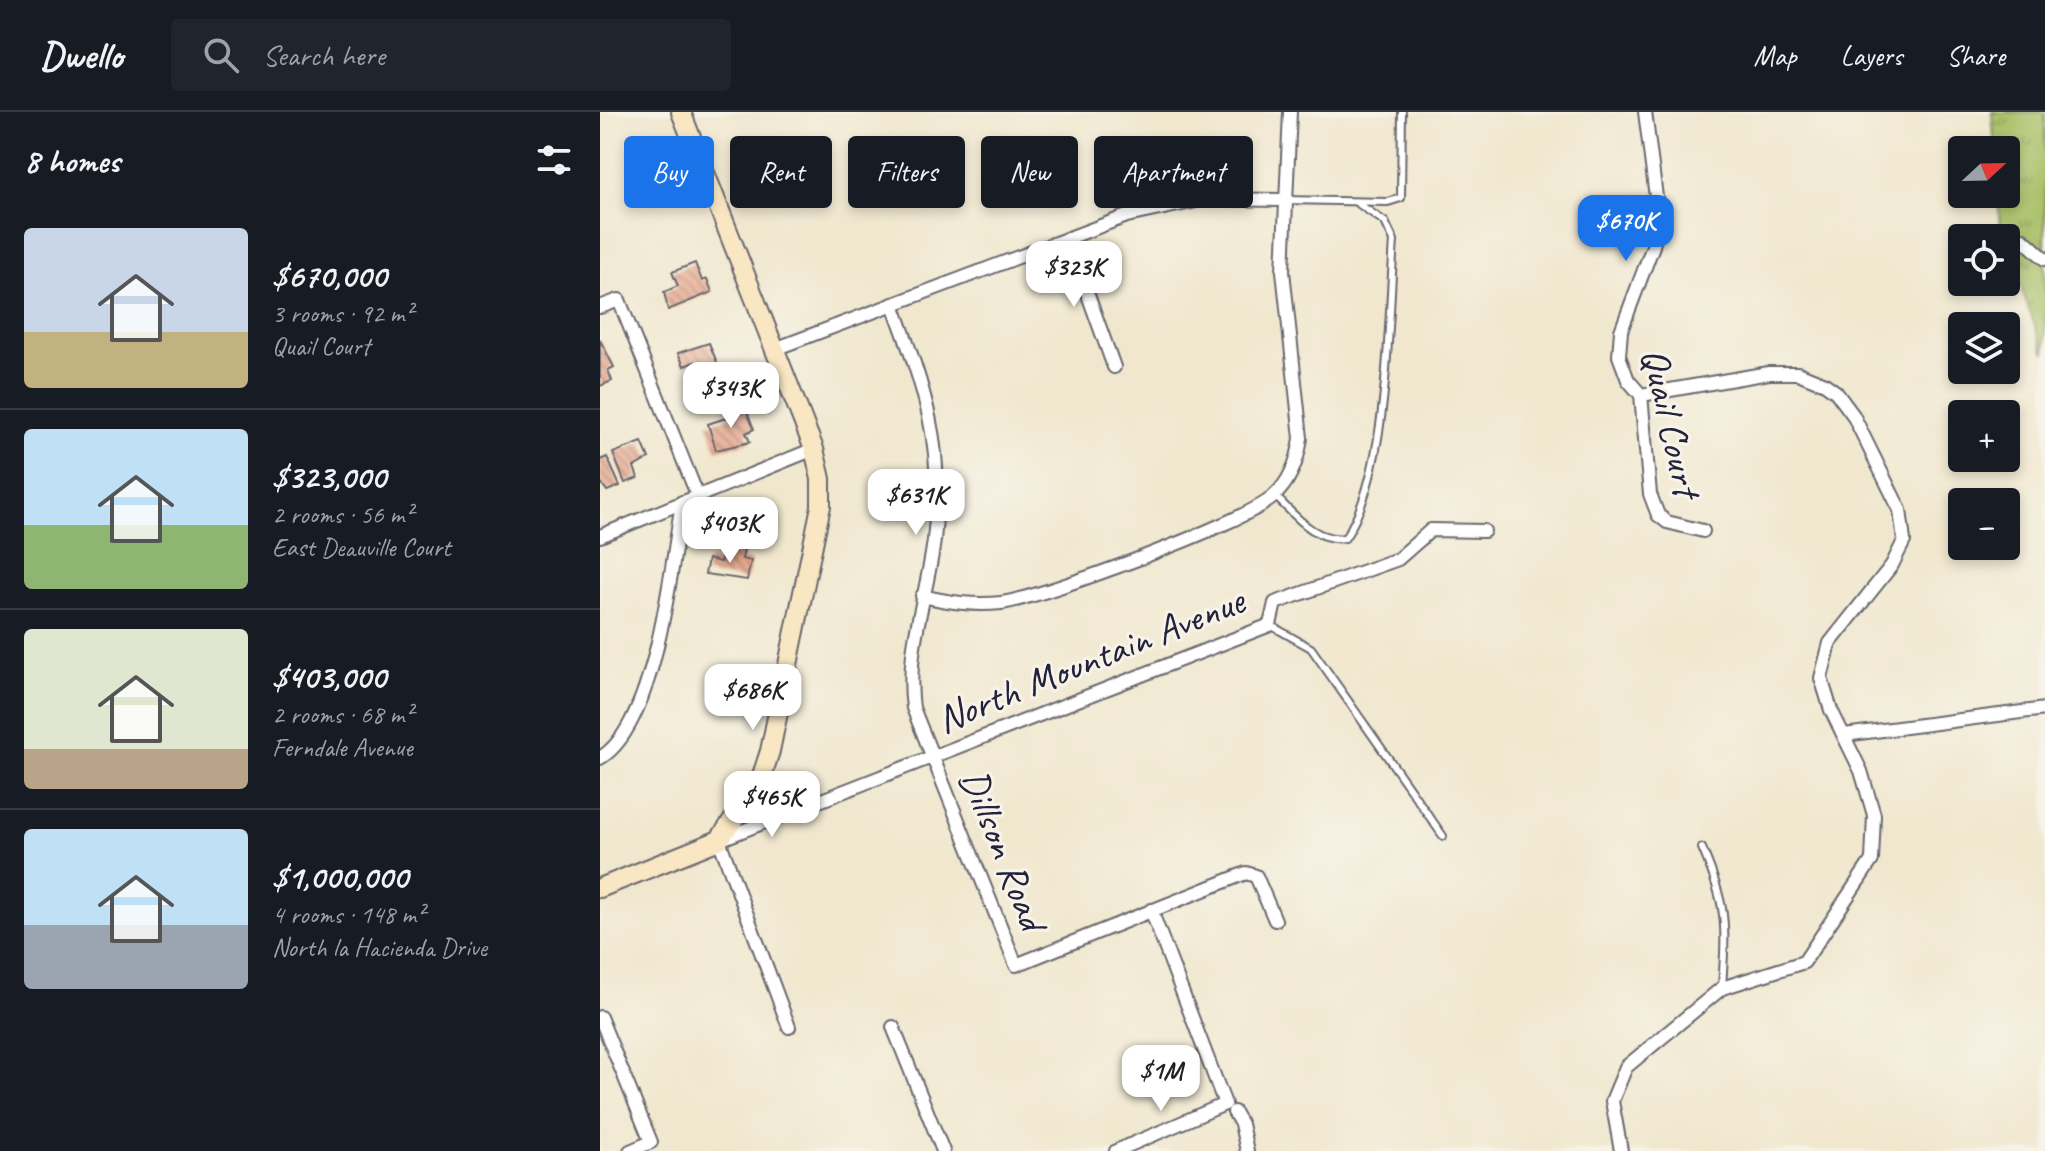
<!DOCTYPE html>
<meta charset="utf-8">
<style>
:root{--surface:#171b24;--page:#20242c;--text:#f1f3f6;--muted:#9ea1a6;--line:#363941;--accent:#1a73e8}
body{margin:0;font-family:Caveat,sans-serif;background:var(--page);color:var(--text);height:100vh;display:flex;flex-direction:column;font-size:30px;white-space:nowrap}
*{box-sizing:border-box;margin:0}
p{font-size:26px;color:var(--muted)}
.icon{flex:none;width:44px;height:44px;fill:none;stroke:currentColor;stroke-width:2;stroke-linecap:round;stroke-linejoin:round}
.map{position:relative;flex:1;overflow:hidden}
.sheet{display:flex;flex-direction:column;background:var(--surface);width:600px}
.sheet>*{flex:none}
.hud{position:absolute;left:24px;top:24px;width:760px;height:72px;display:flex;gap:16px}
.needle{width:52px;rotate:68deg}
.buttons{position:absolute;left:1348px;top:24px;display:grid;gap:16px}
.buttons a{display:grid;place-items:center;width:72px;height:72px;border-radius:8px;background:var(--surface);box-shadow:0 4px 12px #0003;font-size:40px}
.price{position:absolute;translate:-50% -68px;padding:0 18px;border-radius:16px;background:#fff;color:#222;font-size:26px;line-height:52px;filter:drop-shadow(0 2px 4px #0008)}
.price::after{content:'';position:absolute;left:50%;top:48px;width:24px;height:18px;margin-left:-12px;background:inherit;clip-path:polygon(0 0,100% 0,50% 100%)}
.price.current{background:var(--accent);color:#fff}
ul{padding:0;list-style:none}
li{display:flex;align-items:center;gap:24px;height:200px;padding:0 24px}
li+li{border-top:2px solid var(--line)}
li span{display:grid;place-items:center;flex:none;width:224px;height:160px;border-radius:8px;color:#555}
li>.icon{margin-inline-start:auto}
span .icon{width:96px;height:96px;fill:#fffc;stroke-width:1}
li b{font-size:34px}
h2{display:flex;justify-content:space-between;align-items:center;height:96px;padding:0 24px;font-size:34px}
.chip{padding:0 28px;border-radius:8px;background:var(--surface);box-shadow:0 4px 12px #0003;font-size:28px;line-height:72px}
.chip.current{background:var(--accent);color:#fff}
header{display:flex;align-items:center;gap:48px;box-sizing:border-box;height:112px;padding:0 40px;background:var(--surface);border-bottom:2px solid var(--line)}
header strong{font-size:38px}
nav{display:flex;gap:44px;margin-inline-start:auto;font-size:28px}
.search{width:560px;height:72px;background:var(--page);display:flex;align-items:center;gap:20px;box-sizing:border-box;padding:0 28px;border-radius:8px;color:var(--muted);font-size:30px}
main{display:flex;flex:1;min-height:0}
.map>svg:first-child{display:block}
</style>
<header>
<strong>Dwello</strong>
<div class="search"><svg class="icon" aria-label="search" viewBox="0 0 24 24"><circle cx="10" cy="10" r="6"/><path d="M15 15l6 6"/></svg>Search here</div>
<nav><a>Map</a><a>Layers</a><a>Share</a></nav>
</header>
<main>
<section class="sheet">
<h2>8 homes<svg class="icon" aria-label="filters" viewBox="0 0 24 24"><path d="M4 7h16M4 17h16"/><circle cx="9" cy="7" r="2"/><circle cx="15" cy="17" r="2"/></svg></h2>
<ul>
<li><span style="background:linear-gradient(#c9d6e8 65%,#c2b280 0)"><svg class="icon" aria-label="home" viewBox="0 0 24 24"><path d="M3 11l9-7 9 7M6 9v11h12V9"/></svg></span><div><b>$670,000</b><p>3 rooms · 92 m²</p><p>Quail Court</p></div></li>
<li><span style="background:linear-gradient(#bfe0f5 60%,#8fb573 0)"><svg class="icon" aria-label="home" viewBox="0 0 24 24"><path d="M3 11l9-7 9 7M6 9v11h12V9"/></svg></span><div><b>$323,000</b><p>2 rooms · 56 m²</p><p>East Deauville Court</p></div></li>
<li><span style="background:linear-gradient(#dfe7d0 75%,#b9a48a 0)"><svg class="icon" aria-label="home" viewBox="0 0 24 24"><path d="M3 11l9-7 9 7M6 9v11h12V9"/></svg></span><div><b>$403,000</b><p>2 rooms · 68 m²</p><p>Ferndale Avenue</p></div></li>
<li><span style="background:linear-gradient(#bfe0f5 60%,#9aa5b1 0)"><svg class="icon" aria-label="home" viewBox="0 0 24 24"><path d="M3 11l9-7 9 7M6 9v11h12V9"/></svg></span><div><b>$1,000,000</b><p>4 rooms · 148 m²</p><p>North la Hacienda Drive</p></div></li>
</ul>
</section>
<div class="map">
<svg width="1445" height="1039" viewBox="0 0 1445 1039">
<defs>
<pattern id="grass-tufts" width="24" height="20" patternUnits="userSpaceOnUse" patternTransform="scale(2)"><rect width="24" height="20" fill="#a8c066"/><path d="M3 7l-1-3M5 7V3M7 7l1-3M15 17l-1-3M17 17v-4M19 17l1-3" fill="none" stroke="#889c55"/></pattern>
<pattern id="building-back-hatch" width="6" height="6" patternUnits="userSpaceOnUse" patternTransform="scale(2)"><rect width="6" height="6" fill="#e5a58b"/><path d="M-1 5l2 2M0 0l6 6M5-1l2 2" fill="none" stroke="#b98673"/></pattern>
</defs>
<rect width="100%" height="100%" fill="#f7f3e8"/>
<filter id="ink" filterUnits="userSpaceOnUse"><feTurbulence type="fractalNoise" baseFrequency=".0125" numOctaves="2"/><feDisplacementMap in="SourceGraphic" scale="16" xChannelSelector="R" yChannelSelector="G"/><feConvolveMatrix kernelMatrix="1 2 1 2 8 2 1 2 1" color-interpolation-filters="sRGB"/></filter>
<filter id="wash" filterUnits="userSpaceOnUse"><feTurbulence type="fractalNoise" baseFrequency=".006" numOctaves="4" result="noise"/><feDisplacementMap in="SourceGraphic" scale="32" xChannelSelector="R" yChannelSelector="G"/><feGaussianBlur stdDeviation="1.8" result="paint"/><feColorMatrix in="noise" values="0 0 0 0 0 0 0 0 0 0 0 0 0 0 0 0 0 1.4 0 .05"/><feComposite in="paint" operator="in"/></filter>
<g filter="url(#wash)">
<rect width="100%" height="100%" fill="#f0e7ce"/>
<path fill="url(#grass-tufts)" stroke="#657150" stroke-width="2" d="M1392,0H1445V242L1400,116L1398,82H1406V38H1395Z"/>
<g id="blocks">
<g fill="url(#building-back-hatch)">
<path d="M95,151L102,169L107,167L112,180L68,198L64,180L78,174L72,160Z"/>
<path d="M0,228L14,255L8,258L12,269L0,274Z"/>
<path d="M109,231L120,258L105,265L95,250L84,254L78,241Z"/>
<path d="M145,295L154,317L146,321L150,330L116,338L108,312L138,302L137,298Z"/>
<path d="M42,330L49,346L34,355L38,366L25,371L13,341Z"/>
<path d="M7,345L20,374L7,379L0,369V348Z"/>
<path d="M144,390L146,395L159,390L168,410L152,417L155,424L143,429L140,421L127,427L120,409L132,404L129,396Z"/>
<path d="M127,434L144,437L142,447L151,449L147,468L105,462L108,447L120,450Z"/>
</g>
</g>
</g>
<g filter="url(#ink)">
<use href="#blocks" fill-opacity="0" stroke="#6a676e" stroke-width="2"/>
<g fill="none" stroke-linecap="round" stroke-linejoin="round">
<defs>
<g id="service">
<path d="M685,88L788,90L801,86L802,0"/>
<path d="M675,384C695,403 715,430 745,426C789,361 788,209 794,129L785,110L756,90"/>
<path d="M670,513L711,536L843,724"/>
<path d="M1102,736C1128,796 1126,813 1122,876"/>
</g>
<g id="minor">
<path d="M1045,0L1059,108L1053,134L1021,219L1019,244L1028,268L1041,283L1050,382L1058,403L1067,410L1103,419"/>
<path d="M468,127L514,255"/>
<path d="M1423,127L1445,147"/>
<path d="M293,192C325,279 345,334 334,428C327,486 305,537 313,596L416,853L646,761L656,764L675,808"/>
<path d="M0,195L19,188L98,385"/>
<path d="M172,238L527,104L606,87L685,88"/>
<path d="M0,424L214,337"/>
<path d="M322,484C349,490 373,494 401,491C441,486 646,410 673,385C690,370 698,348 701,326L683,159L690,0"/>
<path d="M1244,623L1445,597"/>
<path d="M0,646C56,614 72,452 82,390"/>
<path d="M161,667L177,683L208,692"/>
<path d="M0,905L51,1030L30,1039"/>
<path d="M189,915L119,728L670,513L675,491L798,447L831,418L884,419"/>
<path d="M293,915L343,1039"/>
<path d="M634,1000L641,1012L647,1039"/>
<path d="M516,1039L625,992L551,798"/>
<path d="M1021,1039L1012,989L1026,955L1122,876L1204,850L1272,748L1274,703L1261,659L1231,598L1221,566L1230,531L1292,453L1304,429L1300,398L1253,303L1236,280L1225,272L1198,261H1169L1041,283"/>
</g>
<path id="secondary" d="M0,776L119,728L160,670L170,639L221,394V367L214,337L81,0"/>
</defs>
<use href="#service" stroke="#6a676e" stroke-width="10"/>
<use href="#minor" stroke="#6a676e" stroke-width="16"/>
<use href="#secondary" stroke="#6a676e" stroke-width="22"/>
<use href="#service" stroke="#fff" stroke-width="6"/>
<use href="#minor" stroke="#fff" stroke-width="12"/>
<use href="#secondary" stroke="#f9e7c3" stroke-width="18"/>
</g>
</g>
<g text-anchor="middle" stroke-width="6" stroke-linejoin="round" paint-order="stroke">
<g font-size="40" fill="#22223b" stroke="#f7f3e8">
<text transform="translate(1072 310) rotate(77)" y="14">Quail Court</text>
<text transform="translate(490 547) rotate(-22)" y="14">North Mountain Avenue</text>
<text transform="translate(404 737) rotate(68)" y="14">Dillson Road</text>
</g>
</g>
</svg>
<div class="buttons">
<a><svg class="needle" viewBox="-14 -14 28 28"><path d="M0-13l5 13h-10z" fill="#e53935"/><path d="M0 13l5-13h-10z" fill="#9ea1a6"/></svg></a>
<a><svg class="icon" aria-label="locate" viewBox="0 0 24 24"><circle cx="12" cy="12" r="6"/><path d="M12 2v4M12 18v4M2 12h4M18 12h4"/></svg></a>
<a><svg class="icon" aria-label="layers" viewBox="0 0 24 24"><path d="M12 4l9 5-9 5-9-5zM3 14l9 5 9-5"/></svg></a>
<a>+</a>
<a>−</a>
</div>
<b class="price current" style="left:1026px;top:151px">$670K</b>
<b class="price" style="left:474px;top:197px">$323K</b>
<b class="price" style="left:131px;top:318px">$343K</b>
<b class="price" style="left:316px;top:425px">$631K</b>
<b class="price" style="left:130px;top:453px">$403K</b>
<b class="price" style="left:153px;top:620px">$686K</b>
<b class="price" style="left:172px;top:727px">$465K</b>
<b class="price" style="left:561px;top:1001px">$1M</b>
<div class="hud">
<a class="chip current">Buy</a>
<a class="chip">Rent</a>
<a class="chip">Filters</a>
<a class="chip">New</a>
<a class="chip">Apartment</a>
</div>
</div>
</main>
